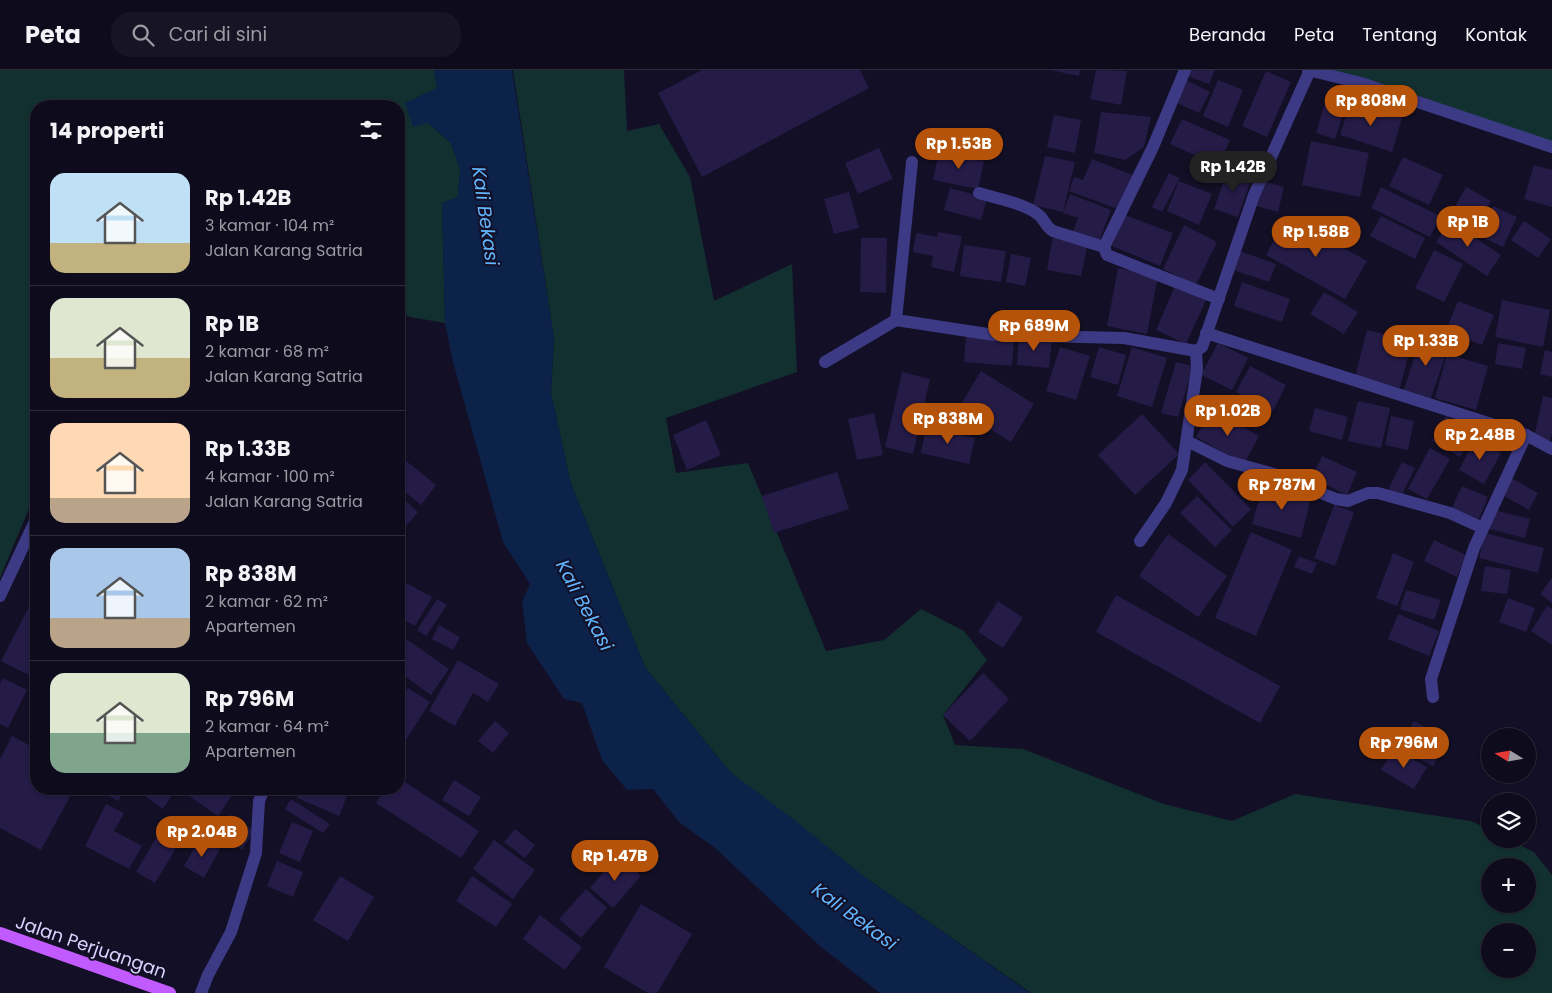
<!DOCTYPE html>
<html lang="id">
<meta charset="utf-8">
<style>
:root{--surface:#0e0b1c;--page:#171425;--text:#f1f3f6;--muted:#9b9ba3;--line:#2e2b3b;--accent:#b45309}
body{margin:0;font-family:Poppins,sans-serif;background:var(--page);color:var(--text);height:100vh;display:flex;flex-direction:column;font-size:19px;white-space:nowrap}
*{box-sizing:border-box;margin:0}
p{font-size:16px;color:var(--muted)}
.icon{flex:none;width:28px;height:28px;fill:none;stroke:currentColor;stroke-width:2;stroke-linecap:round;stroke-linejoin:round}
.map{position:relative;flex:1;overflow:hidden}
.panel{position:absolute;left:30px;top:30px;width:375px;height:695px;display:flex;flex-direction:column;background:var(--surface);border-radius:20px;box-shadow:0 1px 4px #0004,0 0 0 1px var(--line)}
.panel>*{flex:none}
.needle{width:32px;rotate:281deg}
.buttons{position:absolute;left:1481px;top:658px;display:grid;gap:10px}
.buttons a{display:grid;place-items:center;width:55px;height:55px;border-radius:50%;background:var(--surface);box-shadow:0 1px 4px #0004,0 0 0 1px var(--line);font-size:25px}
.price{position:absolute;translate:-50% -42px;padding:0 11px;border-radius:18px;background:var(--accent);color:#fff;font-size:16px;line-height:32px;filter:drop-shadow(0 1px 2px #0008)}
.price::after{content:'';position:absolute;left:50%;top:30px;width:15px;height:11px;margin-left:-8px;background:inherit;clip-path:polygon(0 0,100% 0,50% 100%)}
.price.current{background:#222;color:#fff}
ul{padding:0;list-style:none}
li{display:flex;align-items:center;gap:15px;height:125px;padding:0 20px}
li+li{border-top:1px solid var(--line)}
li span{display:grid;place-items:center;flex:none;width:140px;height:100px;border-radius:15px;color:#555}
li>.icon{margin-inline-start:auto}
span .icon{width:60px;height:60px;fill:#fffc;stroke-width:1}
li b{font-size:21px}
h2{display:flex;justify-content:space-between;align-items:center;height:60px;padding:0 20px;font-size:21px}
header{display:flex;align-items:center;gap:30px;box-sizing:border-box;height:70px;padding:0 25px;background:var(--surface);border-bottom:1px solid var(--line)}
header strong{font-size:24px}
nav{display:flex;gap:28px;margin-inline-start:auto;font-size:18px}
.search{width:350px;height:45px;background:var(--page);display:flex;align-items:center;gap:12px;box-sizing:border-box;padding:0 18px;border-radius:20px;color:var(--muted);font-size:19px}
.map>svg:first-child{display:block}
</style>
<header>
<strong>Peta</strong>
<div class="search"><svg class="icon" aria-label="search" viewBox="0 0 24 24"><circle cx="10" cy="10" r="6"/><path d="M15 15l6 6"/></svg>Cari di sini</div>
<nav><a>Beranda</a><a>Peta</a><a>Tentang</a><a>Kontak</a></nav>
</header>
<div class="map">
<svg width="1552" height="923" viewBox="0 0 1552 923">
<rect width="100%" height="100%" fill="#130f26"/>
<g fill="#12302f" fill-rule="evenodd">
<path d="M0,0H434L437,18L428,53L451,73L460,100L458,127L442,133L445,253L410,247L399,242V36H36V422L0,508Z"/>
<path d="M513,0H624L627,61L659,54L690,107L714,231L792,194L797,302L666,348L676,403L748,393L826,581L884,570L921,539L964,561L987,590L943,645L955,675L1023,679L1164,734L1232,751L1295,724L1471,751L1490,760V769H1507L1534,782L1552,805V923H1031L856,801L730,702L645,597L571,414L551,323L554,268ZM1490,796H1528V834H1490ZM1490,861H1528V899H1490Z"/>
<path d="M1310,0H1552V77Z"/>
</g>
<path fill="#0c2248" d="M434,0H512L554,268L551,323L571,414L645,597L730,702L793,749L866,808L1030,923H880L821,877L715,778L679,752L653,719L627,720L602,690L582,633L564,629L527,573L522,532L530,514L503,472L453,292L445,253L442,133L458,127L460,100L451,73L428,53L413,57L405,33L437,18Z"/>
<g fill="#241b47">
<path d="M702,0H860L869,18L702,107L658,23Z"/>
<path d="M1050,0H1080L1079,6Z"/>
<path d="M1096,0L1127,1L1121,35L1090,29Z"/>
<path d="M1189,0H1215L1209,14L1187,6Z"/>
<path d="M1266,1L1291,12L1267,67L1242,56Z"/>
<path d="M1184,9L1210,22L1199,43L1173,31Z"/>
<path d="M1218,10L1243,20L1228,57L1203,46Z"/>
<path d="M1328,23L1348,29L1335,69L1316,63Z"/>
<path d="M1351,31L1402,48L1392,82L1340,65Z"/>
<path d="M1101,42L1151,47L1144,77L1125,90L1094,83Z"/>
<path d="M1054,45L1081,50L1075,83L1047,77Z"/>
<path d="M1182,49L1230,70L1218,96L1170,74Z"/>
<path d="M1311,71L1369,83L1360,127L1302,115Z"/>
<path d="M879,78L893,109L858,124L845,93Z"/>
<path d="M939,82L984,91L978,119L933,110Z"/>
<path d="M1045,86L1075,92L1063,142L1033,135Z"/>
<path d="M1403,87L1443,105L1429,135L1389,116Z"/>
<path d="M1092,89L1133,105L1120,140L1069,121L1074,107L1083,110Z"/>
<path d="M1534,95L1552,100V137L1524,129Z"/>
<path d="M1228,99L1252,107L1238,147L1214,139Z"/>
<path d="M1169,103L1180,108L1162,142L1152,137Z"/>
<path d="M1179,111L1212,124L1199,155L1167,141Z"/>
<path d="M1263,111L1284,117L1278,142L1256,136Z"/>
<path d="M1381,117L1440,146L1430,167L1371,138Z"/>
<path d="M1466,117L1491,131L1474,161L1449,147Z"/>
<path d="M950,118L987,128L981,150L944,140Z"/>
<path d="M849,122L859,158L834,164L824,129Z"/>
<path d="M1070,124L1111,140L1098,174L1072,164L1078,148L1063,143Z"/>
<path d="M1493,136L1517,147L1503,177L1480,166Z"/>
<path d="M1125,145L1173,163L1160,196L1112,176Z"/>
<path d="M1287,146L1367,191L1345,229L1266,185Z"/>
<path d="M1381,146L1425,168L1415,189L1370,166Z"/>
<path d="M1450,151L1501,185L1487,206L1436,172Z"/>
<path d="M1524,151L1551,169L1538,188L1511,170Z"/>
<path d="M1184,155L1217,172L1196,215L1163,199Z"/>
<path d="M938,162L962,166L954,202L931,197L933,186L913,182L916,163L937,167Z"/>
<path d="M1053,166L1088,173L1081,206L1047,200Z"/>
<path d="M861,168H887L886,223L860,222Z"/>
<path d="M964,175L1006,181L1001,212L960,206Z"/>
<path d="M1237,180L1276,194L1269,212L1230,199Z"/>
<path d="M1434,180L1463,194L1444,232L1415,218Z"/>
<path d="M1011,184L1031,188L1025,216L1006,212Z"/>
<path d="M1118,198L1158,206L1147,264L1107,256Z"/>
<path d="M1242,212L1290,229L1282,252L1234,236Z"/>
<path d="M1175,216L1206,230L1186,274L1156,260Z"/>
<path d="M1324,222L1358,242L1344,264L1310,244Z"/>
<path d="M1502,230L1550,240L1543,277L1495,267Z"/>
<path d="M1458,231L1494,245L1482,275L1446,261Z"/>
<path d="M1367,260L1412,271L1400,318L1355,307Z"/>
<path d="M1423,262L1450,272L1430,331L1403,322Z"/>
<path d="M966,264L1014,268L1012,296L964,292Z"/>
<path d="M1019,267L1052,269L1049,298L1017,295Z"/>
<path d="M1218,273L1248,288L1232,320L1201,305Z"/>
<path d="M1498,273L1526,278L1522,299L1495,294Z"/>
<path d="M1060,277L1090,286L1076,330L1046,321Z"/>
<path d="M1099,277L1126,285L1118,315L1090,307Z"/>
<path d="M1132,277L1167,288L1152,337L1117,326Z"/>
<path d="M1545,280L1552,282V307L1540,304Z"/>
<path d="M1447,284L1488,296L1476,340L1435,328Z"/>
<path d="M1176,292L1193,296L1178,347L1161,343Z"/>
<path d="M1250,296L1286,315L1273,341L1236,322Z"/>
<path d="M981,301L1034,334L1011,372L958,339Z"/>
<path d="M902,302L930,309L913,384L885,377Z"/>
<path d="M1543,326L1552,328V363L1550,371L1534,367Z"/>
<path d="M1358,331L1390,338L1381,378L1348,371Z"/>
<path d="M1315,338L1348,347L1342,370L1309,361Z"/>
<path d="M1212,339L1259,366L1244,394L1196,367Z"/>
<path d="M874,343L883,385L857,390L848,349Z"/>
<path d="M1142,344L1179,384L1135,425L1098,385Z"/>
<path d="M1391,346L1414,351L1408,380L1385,375Z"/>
<path d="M1446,346L1474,362L1460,387L1432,371Z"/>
<path d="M706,350L721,385L687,400L673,365Z"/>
<path d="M926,357L975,368L969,394L921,383Z"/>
<path d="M1475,369L1501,383L1484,414L1459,400Z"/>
<path d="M1430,378L1450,389L1427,429L1408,419Z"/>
<path d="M400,386L436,415L421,435L399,417Z"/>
<path d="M1322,386L1357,402L1347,425L1312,408Z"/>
<path d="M1205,392L1251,439L1233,457L1188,410Z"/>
<path d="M1402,392L1415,398L1401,427L1388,420Z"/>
<path d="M837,402L849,439L774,463L762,426Z"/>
<path d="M1511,408L1538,423L1529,440L1502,425Z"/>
<path d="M1263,415L1311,428L1301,468L1252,454Z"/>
<path d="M1462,416L1488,427L1479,449L1452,438Z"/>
<path d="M399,425L418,442L402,461L399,458Z"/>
<path d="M1197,426L1232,460L1215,477L1180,443Z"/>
<path d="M1334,435L1354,442L1335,496L1314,488Z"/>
<path d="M1494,440L1530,449L1525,468L1489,459Z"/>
<path d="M1251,462L1292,480L1256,566L1215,548Z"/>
<path d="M1485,463L1544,478L1538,503L1479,488Z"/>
<path d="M1168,464L1227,506L1198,547L1139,506Z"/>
<path d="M1434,470L1466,485L1457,507L1424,491Z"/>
<path d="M1393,483L1414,492L1397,536L1376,528Z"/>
<path d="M1299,486L1317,493L1312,504L1294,497Z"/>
<path d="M1485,496L1511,500L1507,524L1481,521Z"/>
<path d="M1552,508V533L1540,524Z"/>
<path d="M401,510L432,527L415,556L399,547V514Z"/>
<path d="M1406,520L1441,530L1434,550L1400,539Z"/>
<path d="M1116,525L1280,616L1260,653L1096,562Z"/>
<path d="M34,527L36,528V594L31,606L1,591Z"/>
<path d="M1508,528L1535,538L1526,562L1499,552Z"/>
<path d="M437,529L447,535L426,566L417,560Z"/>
<path d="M998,531L1023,548L1003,578L978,562Z"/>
<path d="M1547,536L1552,539V575L1531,561Z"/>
<path d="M1398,544L1439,561L1429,586L1388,569Z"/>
<path d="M439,555L460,567L453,580L432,569Z"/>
<path d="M399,564L449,599L431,625L399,602Z"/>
<path d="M458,590L499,614L488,632L473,623L455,656L429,641Z"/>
<path d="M983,603L1009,629L970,671L943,645Z"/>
<path d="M3,608L27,620L8,658L0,654V614Z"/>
<path d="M408,618L430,632L399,681V633Z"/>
<path d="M495,651L509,663L493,683L478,671Z"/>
<path d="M1414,651L1447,669L1433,696L1399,678Z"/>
<path d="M12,666L36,679V719H74L41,780L0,758V689Z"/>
<path d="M1394,679L1427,697L1414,719L1381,700Z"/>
<path d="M399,708L479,761L461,788L376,733L385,719H399Z"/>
<path d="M454,710L481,727L469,746L442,730Z"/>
<path d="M96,719H124L118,731Z"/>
<path d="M151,719H176L163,739L145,726Z"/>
<path d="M179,719H229L234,722L218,746Z"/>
<path d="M301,719H331L347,726L339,746L297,728Z"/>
<path d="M291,729L330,754L323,763L285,739Z"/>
<path d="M106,734L124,743L114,761L142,776L129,799L85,776Z"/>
<path d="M230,744L254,761L242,780L216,763Z"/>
<path d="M292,752L313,761L300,792L279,783Z"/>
<path d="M515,759L535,775L525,788L504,772Z"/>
<path d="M160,761L179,773L155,813L136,802Z"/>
<path d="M200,768L220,779L204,808L184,796Z"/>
<path d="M494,770L535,800L513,829L473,799Z"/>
<path d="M617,786L641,806L613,838L590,818Z"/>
<path d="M277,791L303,802L293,827L267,816Z"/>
<path d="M340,806L374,827L348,871L313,850Z"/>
<path d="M472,806L512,834L496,857L456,831Z"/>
<path d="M586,819L607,838L581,868L559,849Z"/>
<path d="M641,834L692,864L657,923H648L604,897Z"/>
<path d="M540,845L582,877L565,900L523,869Z"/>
</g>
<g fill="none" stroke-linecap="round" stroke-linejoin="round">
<g stroke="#3d3a85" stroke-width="12">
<path d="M1185,0L1153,77L1104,177L1107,185L1219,229"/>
<path d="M979,123C995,128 1028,134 1040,146C1045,151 1046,157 1053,161L1104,177"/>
<path d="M896,250L912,92"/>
<path d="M1206,263L1526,365L1552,379"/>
<path d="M825,292L896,250L994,265L1124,268L1196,281L1202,277L1254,125L1310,0"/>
<path d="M1187,371L1227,391L1274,404L1336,429L1348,431L1368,423H1378L1450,443L1483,458"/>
<path d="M1140,471L1166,433L1182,400L1197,299L1196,281"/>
<path d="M0,526L36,449"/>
<path d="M1433,627L1431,609L1474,478L1526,365"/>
<path d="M201,923L208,905L231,862L256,783L259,731L264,719"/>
</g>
<path stroke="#3d3a85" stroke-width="12" d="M1308,0L1361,13L1552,77"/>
<path stroke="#c25bff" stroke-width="12" d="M0,863L170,923"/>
</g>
<g text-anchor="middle" stroke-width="4" stroke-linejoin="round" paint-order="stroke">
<g font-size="18" fill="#d9d4ff" stroke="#130f26">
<text transform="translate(91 877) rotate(19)" y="6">Jalan Perjuangan</text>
</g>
<g font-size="19" font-style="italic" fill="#62b6ff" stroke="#130f26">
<text transform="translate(486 146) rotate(82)" y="7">Kali Bekasi</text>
<text transform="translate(585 535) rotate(62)" y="7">Kali Bekasi</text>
<text transform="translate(855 846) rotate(36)" y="7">Kali Bekasi</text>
</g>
</g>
</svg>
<div class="buttons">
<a><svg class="needle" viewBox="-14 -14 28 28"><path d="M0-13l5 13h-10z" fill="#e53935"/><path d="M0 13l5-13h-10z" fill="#9b9ba3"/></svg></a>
<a><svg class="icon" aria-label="layers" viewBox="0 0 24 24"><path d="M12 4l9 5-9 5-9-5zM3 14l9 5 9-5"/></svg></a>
<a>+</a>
<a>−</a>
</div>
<b class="price" style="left:1371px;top:57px">Rp 808M</b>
<b class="price" style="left:959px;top:100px">Rp 1.53B</b>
<b class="price current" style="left:1233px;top:123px">Rp 1.42B</b>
<b class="price" style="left:1468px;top:178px">Rp 1B</b>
<b class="price" style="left:1316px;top:188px">Rp 1.58B</b>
<b class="price" style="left:1034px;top:282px">Rp 689M</b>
<b class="price" style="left:1426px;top:297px">Rp 1.33B</b>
<b class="price" style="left:1228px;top:367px">Rp 1.02B</b>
<b class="price" style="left:948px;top:375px">Rp 838M</b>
<b class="price" style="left:1480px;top:391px">Rp 2.48B</b>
<b class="price" style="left:1282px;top:441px">Rp 787M</b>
<b class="price" style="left:1404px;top:699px">Rp 796M</b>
<b class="price" style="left:202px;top:788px">Rp 2.04B</b>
<b class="price" style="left:615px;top:812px">Rp 1.47B</b>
<section class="panel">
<h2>14 properti<svg class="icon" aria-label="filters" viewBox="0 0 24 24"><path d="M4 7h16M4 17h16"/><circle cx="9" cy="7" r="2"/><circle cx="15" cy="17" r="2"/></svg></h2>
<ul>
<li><span style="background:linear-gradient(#bfe0f5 70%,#c2b280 0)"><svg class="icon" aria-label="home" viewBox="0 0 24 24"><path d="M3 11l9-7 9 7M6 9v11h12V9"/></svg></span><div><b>Rp 1.42B</b><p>3 kamar · 104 m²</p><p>Jalan Karang Satria</p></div></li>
<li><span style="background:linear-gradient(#dfe7d0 60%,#c2b280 0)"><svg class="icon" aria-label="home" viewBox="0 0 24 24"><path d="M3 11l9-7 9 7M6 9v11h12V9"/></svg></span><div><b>Rp 1B</b><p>2 kamar · 68 m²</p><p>Jalan Karang Satria</p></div></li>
<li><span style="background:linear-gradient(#ffd9b3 75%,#b9a48a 0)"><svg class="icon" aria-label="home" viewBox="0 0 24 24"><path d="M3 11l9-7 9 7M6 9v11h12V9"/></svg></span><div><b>Rp 1.33B</b><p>4 kamar · 100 m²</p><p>Jalan Karang Satria</p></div></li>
<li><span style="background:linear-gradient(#a9c7e8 70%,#b9a48a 0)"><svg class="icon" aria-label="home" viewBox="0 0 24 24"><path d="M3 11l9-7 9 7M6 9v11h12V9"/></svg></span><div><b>Rp 838M</b><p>2 kamar · 62 m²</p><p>Apartemen</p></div></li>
<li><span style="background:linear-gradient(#dfe7d0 60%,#7fa58c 0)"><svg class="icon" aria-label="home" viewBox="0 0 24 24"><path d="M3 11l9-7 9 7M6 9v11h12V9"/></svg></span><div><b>Rp 796M</b><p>2 kamar · 64 m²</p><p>Apartemen</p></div></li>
</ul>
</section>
</div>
